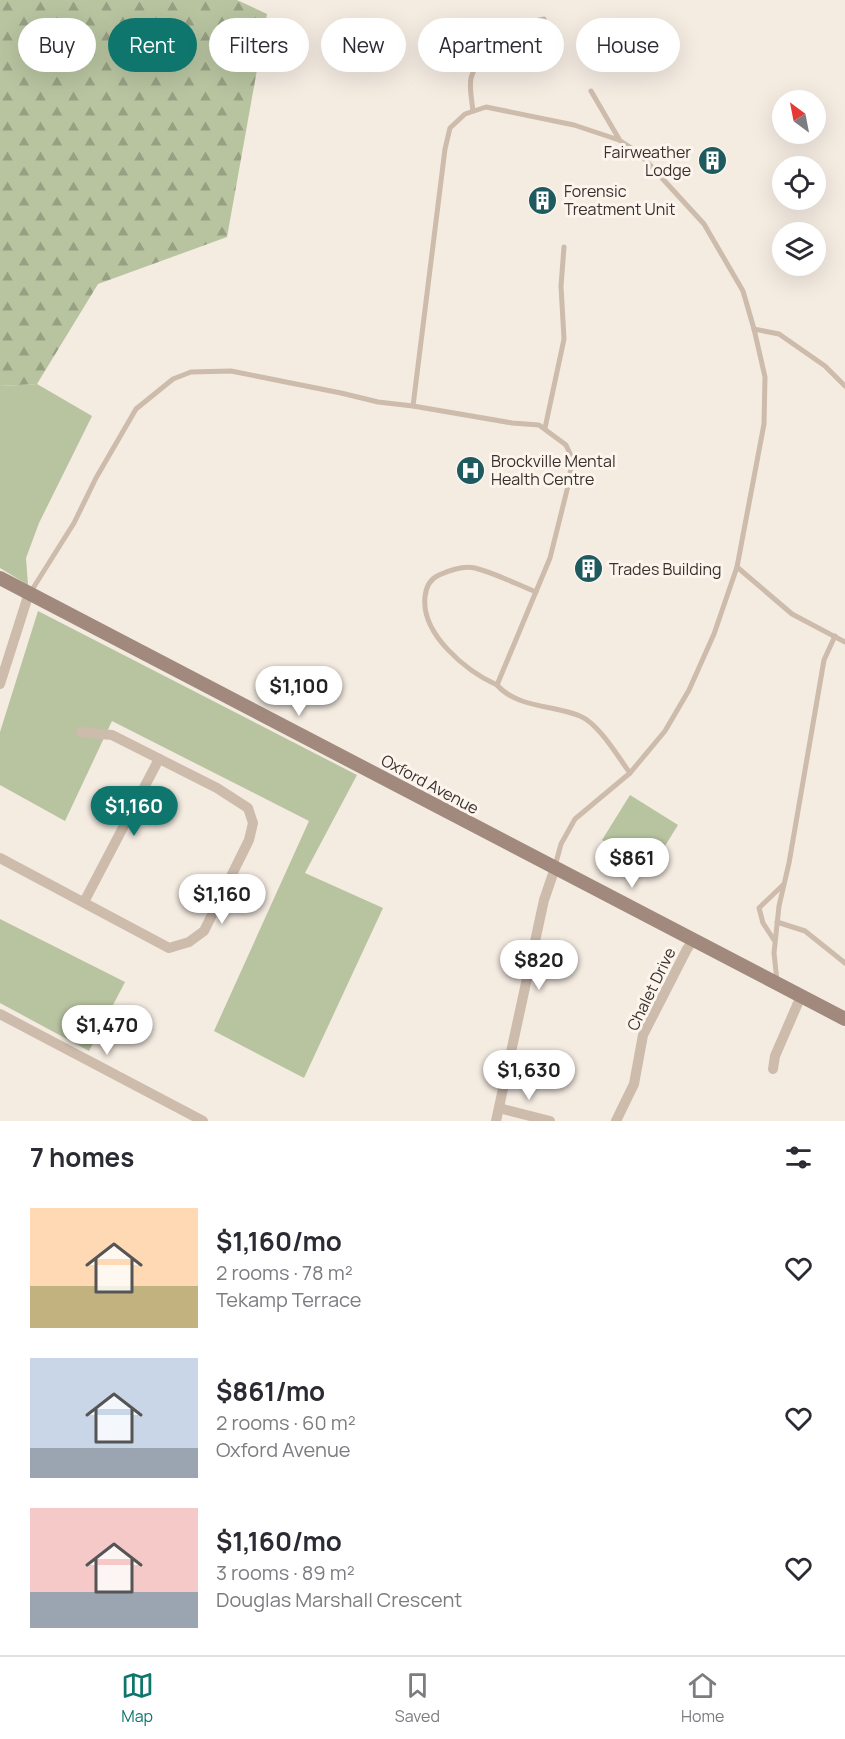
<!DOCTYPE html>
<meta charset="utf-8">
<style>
:root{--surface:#fff;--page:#f7f7f7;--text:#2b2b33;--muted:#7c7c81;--line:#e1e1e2;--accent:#0f766e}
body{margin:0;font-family:Manrope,sans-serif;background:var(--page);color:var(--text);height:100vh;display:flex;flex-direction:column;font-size:22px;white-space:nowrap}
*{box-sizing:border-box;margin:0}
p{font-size:20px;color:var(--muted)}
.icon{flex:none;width:33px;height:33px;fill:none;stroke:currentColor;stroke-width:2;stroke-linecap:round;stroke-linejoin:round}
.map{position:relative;height:1121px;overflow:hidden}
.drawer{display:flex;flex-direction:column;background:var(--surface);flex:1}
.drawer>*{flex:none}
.banner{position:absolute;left:18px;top:18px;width:810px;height:54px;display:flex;gap:12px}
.needle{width:39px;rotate:328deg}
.fabs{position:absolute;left:772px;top:90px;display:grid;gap:12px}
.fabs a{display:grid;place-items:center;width:54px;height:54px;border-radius:50%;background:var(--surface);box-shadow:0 6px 24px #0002;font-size:30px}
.price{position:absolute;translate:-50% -51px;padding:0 14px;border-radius:21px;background:#fff;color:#222;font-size:20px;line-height:39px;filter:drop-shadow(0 2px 3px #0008)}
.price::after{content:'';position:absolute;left:50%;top:36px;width:18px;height:14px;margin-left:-9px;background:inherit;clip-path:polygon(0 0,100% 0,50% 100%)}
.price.selected{background:var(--accent);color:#fff}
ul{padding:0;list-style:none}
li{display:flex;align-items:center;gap:18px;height:150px;padding:0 30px}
li span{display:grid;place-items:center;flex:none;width:168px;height:120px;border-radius:0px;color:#555}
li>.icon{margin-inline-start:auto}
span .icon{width:72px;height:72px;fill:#fffc;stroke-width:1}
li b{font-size:26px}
h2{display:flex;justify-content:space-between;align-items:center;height:72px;padding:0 30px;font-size:26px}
.tag{padding:0 21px;border-radius:27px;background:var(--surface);box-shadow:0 6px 24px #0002;font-size:21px;line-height:54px}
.tag.selected{background:var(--accent);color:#fff}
.tabs{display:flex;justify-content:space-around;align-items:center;height:84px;border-top:2px solid var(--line);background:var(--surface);font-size:16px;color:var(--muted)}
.tabs a{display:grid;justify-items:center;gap:3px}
.tabs .selected{color:var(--accent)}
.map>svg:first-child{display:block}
</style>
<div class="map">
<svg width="845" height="1121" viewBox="0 0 845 1121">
<defs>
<pattern id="forest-firs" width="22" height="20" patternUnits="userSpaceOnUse" patternTransform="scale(1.5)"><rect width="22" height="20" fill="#b8c4a0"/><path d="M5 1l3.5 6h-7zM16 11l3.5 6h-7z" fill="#97a083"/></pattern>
</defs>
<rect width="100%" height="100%" fill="#f4ebe1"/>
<g fill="#b8c4a0">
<path d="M37,384L92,416L39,523L26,558L28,585L0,568V386Z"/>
<path d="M38,611L357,775L305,873L383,908L304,1078L214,1031L309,821L112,721L65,821L0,785V732Z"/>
<path d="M630,795L678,825L650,870L602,840Z"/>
<path d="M0,919L125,982L89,1051L0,1003Z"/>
</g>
<path fill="url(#forest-firs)" d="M0,0H237L267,14L227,237L98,284L37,384L0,386Z"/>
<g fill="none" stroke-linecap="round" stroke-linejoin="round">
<g stroke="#cdbbac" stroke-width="5">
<path d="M591,91L619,139"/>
<path d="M473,111C472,101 469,88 471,78C482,42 509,25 544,19"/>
<path d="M754,329L779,334L825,366L845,386"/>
<path d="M413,406L445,149L450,128L465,114L486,107L574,125L619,140L639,153L704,224L743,291L754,329L765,377L764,424L737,567L714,634L689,690L665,731L630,773L575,819L561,844L555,866"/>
<path d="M545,428L564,339L561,286L564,247"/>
<path d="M737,567L792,614L845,642"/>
<path d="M30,593L74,523L96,478L136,409L173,379L191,372L231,371L341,393L378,402L413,406L512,423L539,425L566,445L571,456L570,478L550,558L497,685C517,708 554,705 580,716C599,724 618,757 630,773"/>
<path d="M497,685C466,671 421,634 425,597C426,586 430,579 439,575C450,570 463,565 475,568C495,573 516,584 536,592"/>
<path d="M777,922L805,931L845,963"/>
<path d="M774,940L763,923L759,908L783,885"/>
<path d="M777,981L774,953L779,906L789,863L824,660L835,636"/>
</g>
<g stroke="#cdbbac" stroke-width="10">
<path d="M0,684L29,593"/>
<path d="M0,858L169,948L189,942L204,931L249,840L253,823L248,808L217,788L112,735L81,732"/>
<path d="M84,902L159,759"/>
<path d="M0,1014L203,1121"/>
<path d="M773,1069L775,1056L801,996"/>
<path d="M499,1108L550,1121"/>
<path d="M496,1121L544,900L555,868"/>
<path d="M616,1121L634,1084L643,1035L687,949L694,939"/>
</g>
<path stroke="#a18a7d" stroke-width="14" d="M0,578L845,1019"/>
</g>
<defs>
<symbol id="building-disc" viewBox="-11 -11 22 22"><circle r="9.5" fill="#1f5a5e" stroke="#fbf5ee"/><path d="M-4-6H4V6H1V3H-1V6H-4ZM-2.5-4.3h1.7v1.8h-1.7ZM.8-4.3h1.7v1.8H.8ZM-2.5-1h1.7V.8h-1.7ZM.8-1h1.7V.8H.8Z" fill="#fff"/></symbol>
<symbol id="hospital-disc" viewBox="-11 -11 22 22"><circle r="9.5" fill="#1f5a5e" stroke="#fbf5ee"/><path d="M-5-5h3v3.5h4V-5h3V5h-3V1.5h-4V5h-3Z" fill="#fff"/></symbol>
</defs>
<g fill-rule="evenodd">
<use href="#building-disc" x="696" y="144" width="33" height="33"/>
<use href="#building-disc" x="526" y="184" width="33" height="33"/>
<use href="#hospital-disc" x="454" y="454" width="33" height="33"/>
<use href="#building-disc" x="572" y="552" width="33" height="33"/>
</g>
<g text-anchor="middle" stroke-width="6" stroke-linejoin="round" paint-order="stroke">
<g font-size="16" fill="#3b302b" stroke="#fbf5ee" text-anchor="start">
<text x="691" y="158" text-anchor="end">Fairweather<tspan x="691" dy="18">Lodge</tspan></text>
<text x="564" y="197">Forensic<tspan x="564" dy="18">Treatment Unit</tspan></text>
<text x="491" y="467">Brockville Mental<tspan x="491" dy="18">Health Centre</tspan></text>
<text x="609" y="575">Trades Building</text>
</g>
<g font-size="16" fill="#3b302b" stroke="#fbf5ee">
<text transform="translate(430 784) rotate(28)" y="6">Oxford Avenue</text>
<text transform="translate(651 989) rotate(-64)" y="6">Chalet Drive</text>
</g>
</g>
</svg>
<div class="fabs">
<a><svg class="needle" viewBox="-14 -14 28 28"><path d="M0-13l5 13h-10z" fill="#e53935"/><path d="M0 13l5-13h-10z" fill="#7c7c81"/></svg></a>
<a><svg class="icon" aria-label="locate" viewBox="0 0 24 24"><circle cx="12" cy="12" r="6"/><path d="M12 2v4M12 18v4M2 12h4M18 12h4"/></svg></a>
<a><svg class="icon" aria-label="layers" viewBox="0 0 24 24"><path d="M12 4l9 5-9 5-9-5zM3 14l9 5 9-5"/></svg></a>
</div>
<b class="price" style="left:299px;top:717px">$1,100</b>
<b class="price selected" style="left:134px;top:837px">$1,160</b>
<b class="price" style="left:632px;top:889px">$861</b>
<b class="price" style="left:222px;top:925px">$1,160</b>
<b class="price" style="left:539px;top:991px">$820</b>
<b class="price" style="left:107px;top:1056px">$1,470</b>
<b class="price" style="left:529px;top:1101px">$1,630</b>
<div class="banner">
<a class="tag">Buy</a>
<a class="tag selected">Rent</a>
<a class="tag">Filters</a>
<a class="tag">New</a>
<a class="tag">Apartment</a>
<a class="tag">House</a>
</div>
</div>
<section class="drawer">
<h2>7 homes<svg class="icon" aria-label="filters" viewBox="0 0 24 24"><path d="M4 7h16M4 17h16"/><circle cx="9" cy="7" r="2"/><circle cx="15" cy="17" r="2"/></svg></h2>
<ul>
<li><span style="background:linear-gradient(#ffd9b3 65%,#c2b280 0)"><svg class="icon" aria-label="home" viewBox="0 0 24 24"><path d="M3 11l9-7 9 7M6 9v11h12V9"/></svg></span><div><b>$1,160/mo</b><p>2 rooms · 78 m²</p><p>Tekamp Terrace</p></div><svg class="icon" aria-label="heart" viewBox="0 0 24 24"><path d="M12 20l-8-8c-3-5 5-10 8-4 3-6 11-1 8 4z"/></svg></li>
<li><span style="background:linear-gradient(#c9d6e8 75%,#9aa5b1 0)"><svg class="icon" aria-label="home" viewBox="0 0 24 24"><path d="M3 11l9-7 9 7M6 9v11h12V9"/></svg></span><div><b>$861/mo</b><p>2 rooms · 60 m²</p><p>Oxford Avenue</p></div><svg class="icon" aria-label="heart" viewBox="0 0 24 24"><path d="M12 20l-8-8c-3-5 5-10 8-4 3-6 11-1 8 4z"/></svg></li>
<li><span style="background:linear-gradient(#f6c9c9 70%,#9aa5b1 0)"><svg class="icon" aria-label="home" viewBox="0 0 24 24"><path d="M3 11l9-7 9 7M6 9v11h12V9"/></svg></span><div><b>$1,160/mo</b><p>3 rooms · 89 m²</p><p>Douglas Marshall Crescent</p></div><svg class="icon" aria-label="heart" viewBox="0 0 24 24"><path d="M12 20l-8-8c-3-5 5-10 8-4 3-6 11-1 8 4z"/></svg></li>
</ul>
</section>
<nav class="tabs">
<a class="selected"><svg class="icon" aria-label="map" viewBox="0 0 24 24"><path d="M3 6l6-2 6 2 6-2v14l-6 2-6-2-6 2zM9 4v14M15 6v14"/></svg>Map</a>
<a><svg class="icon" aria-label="saved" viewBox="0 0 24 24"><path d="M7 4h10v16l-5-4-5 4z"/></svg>Saved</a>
<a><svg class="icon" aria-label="home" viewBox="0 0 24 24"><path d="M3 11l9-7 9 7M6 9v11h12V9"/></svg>Home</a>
</nav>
